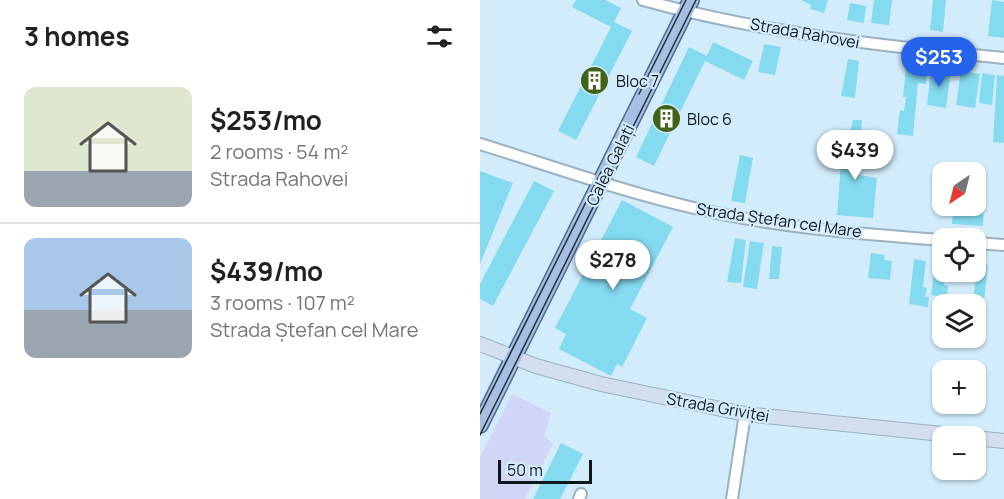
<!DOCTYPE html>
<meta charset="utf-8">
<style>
:root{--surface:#fff;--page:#f6f6f6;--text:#202124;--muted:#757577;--line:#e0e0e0;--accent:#2563eb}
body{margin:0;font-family:Manrope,sans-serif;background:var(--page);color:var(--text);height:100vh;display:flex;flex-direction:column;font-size:22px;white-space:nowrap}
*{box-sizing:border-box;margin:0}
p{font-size:20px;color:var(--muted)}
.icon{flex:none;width:33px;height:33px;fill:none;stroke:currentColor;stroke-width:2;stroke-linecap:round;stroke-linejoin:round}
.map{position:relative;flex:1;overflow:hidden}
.side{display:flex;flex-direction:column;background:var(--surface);width:480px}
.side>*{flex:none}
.needle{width:39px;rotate:215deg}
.fabs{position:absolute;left:452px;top:162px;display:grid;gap:12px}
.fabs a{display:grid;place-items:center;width:54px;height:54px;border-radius:12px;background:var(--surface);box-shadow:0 2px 4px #0004;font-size:30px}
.scale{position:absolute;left:18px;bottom:15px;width:94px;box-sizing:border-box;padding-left:6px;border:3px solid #0e171c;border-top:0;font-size:16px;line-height:21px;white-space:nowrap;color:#0e171c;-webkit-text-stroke:4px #d3ecfc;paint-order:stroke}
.price{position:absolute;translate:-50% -51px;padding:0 14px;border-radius:21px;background:#fff;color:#222;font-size:20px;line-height:39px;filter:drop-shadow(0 2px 3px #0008)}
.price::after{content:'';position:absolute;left:50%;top:36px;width:18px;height:14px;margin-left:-9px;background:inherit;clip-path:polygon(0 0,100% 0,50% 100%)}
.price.current{background:var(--accent);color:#fff}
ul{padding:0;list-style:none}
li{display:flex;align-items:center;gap:18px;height:150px;padding:0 24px}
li+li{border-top:2px solid var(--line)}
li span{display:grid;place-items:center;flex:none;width:168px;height:120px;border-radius:12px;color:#555}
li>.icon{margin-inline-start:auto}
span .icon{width:72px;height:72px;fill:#fffc;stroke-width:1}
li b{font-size:26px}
h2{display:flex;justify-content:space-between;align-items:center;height:72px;padding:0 24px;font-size:26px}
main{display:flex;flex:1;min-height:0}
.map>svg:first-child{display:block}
</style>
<main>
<section class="side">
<h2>3 homes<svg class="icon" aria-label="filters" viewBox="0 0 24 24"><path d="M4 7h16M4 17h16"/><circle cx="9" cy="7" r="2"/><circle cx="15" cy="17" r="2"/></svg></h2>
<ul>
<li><span style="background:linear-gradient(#dfe7d0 70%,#9aa5b1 0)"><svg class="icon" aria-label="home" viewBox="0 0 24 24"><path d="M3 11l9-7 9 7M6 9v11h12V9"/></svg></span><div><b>$253/mo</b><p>2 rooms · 54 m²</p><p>Strada Rahovei</p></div></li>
<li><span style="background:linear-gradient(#a9c7e8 60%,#9aa5b1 0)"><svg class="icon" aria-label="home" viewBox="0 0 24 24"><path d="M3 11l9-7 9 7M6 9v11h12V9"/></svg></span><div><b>$439/mo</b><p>3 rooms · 107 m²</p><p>Strada Ștefan cel Mare</p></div></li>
</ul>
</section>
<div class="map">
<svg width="524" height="499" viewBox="0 0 524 499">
<rect width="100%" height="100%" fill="#d3ecfc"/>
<path fill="#d1d6f6" d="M32,394L71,413L64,436L73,444L45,499H0V457Z"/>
<g fill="#84daef">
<path d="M96,0H125L141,8L134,22L152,31L96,140L78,131L131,27L92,7Z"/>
<path d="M321,0H348L344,13L330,9L331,5Z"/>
<path d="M394,0H412L409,25L391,23Z"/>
<path d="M453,0H466L463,32L450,30Z"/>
<path d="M512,0L524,2V38L508,36Z"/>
<path d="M370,3L386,6L384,23L367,20Z"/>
<path d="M233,42L273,61L264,80L225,61L174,166L156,157L209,47L227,56Z"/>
<path d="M284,44L301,47L295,75L278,72Z"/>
<path d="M368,59L379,61L375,98L361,96Z"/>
<path d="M426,66L447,68L446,84L438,83L433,136L417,134L420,110L424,111L426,97H423Z"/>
<path d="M451,69L471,71L466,108L447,105Z"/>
<path d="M481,71L500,74L495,108L476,105Z"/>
<path d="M502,73L515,75L512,105L499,103Z"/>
<path d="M517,75L524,76V143L513,142Z"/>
<path d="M373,120H382L378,175L397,178L393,218L357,215L362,150H366Z"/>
<path d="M260,155L273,158L265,203L251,201Z"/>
<path d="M0,171L33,183L0,264Z"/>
<path d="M54,181L74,191L13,306L0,299V284Z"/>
<path d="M495,198H504L503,226L472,224L473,206H495Z"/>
<path d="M142,200L193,227L150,309L167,318L142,367L137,364L131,376L79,349L86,334L75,328Z"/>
<path d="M255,238L266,240L261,283L247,282Z"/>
<path d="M270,241L284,243L277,289L263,287Z"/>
<path d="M292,246L302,247L299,279H289Z"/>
<path d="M391,253L405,255L404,260L412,261L410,280L388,278Z"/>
<path d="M434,259L446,261L443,287L447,288L445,297H449L448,307L429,304Z"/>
<path d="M455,262L462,263V272H465L464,285L468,286L467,297L451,295Z"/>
<path d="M497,264L508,265L502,318L495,317V304H493Z"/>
<path d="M81,443L103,454L80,499H53Z"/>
</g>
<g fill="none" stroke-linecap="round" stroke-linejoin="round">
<defs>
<g id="minor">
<path d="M163,0C281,33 403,46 524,58"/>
<path d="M0,144C71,166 141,191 214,208C294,227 380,234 462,240"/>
<path d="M495,243L524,245"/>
<path d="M99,499L101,494"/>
<path d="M252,499L265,414"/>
</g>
<g id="secondary">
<path d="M0,344L56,366L121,384L265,414L482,436"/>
<path d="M495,438L524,441"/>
</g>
<path id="primary" d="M0,425L211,0"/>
</defs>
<use href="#minor" stroke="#9ab2c1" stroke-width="14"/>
<use href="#secondary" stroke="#9ab2c1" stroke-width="16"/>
<use href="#primary" stroke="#4b6890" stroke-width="18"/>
<use href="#minor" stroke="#fff" stroke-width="10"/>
<use href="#secondary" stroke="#d3dff0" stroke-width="14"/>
<use href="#primary" stroke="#a7bfe2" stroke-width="15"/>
<g stroke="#242f35" stroke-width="1.5">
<path d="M159,94L206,0"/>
<path d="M0,414L121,172"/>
<path d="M0,435L216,0"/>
</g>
</g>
<defs>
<symbol id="building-disc" viewBox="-11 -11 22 22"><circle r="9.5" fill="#416319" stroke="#d3ecfc"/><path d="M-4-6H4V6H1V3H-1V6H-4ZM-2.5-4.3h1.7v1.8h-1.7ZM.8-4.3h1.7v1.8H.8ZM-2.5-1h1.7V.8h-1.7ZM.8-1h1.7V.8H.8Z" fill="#fff"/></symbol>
</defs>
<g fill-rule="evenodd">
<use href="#building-disc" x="98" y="64" width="33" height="33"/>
<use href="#building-disc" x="170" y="102" width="33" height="33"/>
</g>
<g text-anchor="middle" stroke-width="4.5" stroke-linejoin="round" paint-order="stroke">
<g font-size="16" fill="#0e171c" stroke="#d3ecfc">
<text transform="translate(325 33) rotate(10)" y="6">Strada Rahovei</text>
<text transform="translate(130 165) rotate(-64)" y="6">Calea Galați</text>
<text transform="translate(299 220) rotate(8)" y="6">Strada Ștefan cel Mare</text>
<text transform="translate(238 407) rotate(10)" y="6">Strada Griviței</text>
</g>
<g font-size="16" fill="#0e171c" stroke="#d3ecfc" text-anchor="start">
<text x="136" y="87">Bloc 7</text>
<text x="207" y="125">Bloc 6</text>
</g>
</g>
</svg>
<div class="fabs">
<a><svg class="needle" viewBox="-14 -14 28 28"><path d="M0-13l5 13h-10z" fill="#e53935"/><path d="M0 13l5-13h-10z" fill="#757577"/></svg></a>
<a><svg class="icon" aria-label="locate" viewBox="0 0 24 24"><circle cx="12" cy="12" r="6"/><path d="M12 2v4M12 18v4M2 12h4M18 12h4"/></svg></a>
<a><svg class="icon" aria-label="layers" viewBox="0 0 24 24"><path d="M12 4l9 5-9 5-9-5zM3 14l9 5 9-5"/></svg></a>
<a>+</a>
<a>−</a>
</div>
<div class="scale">50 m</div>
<b class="price current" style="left:459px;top:88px">$253</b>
<b class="price" style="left:375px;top:181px">$439</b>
<b class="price" style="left:133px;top:291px">$278</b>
</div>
</main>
